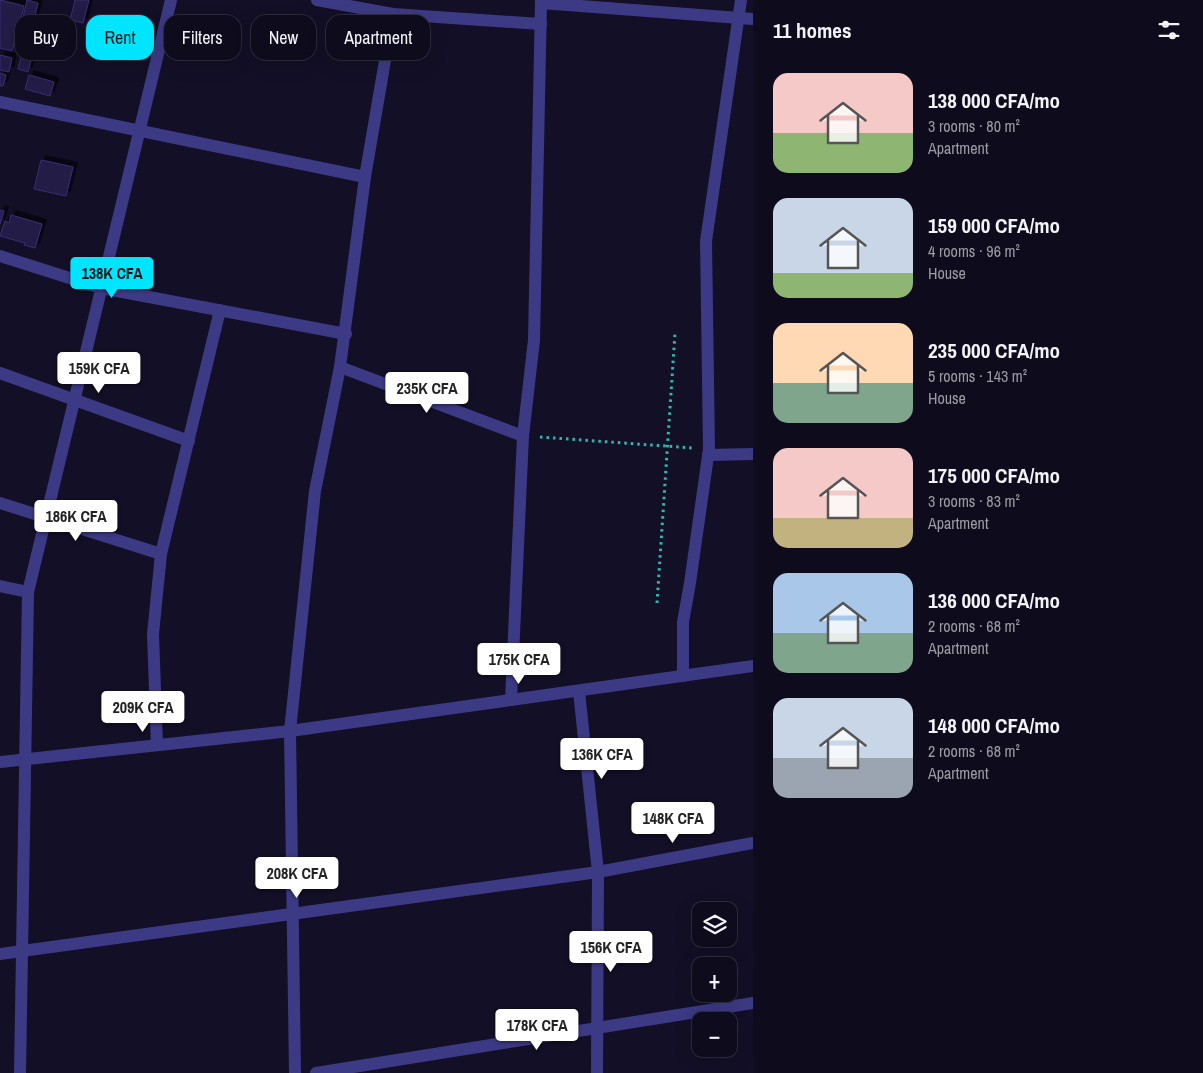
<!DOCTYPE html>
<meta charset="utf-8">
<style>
:root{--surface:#0e0b1c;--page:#171425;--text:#f1f3f6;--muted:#9b9ba3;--line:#2e2b3b;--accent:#00e5ff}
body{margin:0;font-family:"Archivo Narrow",sans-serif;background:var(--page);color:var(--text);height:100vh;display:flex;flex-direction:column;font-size:19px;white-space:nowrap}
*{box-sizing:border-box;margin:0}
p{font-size:16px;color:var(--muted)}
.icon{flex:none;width:28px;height:28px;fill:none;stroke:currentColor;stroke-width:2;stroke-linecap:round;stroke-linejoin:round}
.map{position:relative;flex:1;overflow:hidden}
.details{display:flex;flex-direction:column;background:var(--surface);width:450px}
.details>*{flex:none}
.banner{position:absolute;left:15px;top:15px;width:475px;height:45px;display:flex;gap:10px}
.controls{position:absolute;left:692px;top:902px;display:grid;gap:10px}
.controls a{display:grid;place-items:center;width:45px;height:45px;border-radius:10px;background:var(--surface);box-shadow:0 5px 20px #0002,0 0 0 1px var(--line);font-size:25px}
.price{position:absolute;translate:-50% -42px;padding:0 11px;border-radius:5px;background:#fff;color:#222;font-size:16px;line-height:32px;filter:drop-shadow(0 1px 2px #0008)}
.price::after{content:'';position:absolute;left:50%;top:30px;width:15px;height:11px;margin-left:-8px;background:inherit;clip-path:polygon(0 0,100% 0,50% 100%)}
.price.selected{background:var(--accent);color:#111}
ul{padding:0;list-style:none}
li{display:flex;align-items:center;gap:15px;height:125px;padding:0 20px}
li span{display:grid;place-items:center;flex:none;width:140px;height:100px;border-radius:15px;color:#555}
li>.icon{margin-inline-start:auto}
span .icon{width:60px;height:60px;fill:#fffc;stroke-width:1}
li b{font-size:21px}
h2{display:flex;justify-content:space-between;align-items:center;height:60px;padding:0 20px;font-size:21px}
.tag{padding:0 18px;border-radius:15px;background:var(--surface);box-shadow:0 5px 20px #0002,0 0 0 1px var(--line);font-size:18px;line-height:45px}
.tag.selected{background:var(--accent);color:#111}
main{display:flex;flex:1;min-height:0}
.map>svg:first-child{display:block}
</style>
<main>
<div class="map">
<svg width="753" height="1073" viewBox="0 0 753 1073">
<defs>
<filter id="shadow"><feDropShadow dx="4.5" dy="-4.5" stdDeviation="0" flood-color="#0009"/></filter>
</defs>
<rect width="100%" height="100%" fill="#130f26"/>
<g fill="#241b47" stroke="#3b2d73" filter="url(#shadow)">
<path d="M0,0L24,6L12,51L0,48Z"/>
<path d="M27,0L38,3L32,28L21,26Z"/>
<path d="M75,0H89L83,23L70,20Z"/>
<path d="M27,34L37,37L28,72L18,69Z"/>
<path d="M0,55L12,58L9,72L0,70Z"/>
<path d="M0,73L6,75L3,86H0Z"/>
<path d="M29,75L54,82L50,96L25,89Z"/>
<path d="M41,160L73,167L66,196L34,189Z"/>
<path d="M0,210L4,211L0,224Z"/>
<path d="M11,215L42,224L35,248L24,245L25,243L0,236L5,221L9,223Z"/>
</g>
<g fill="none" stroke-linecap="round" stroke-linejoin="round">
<g stroke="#2fb8b0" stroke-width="3" stroke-dasharray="2.5 4" stroke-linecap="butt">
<path d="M540,437L693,448"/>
<path d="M657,603L675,333"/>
</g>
<g stroke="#3d3a85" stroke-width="12">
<path d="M317,0L393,14L541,24"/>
<path d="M541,0V3L753,19"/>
<path d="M0,102L365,177"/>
<path d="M0,256L101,288L346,334"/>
<path d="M340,367L523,436"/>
<path d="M0,373L189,441"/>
<path d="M708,455L753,454"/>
<path d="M0,503L161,554"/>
<path d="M0,586L28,592"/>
<path d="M683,676V622L690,583L709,449L706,241L741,0"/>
<path d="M579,691L598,872L597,1073"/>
<path d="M511,700L523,436L534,340L541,3"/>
<path d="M157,745L153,634L161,554L220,310"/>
<path d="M0,762L290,731L753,666"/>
<path d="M0,954L598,872L753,843"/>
<path d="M20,1073L28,592L171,0"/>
<path d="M295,1073L290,731L315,491L340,367L365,177L393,14"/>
<path d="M316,1073L753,1003"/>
</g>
</g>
</svg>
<div class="controls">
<a><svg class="icon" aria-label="layers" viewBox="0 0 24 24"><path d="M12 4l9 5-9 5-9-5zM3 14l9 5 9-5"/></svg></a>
<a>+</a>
<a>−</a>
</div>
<b class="price selected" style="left:112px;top:299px">138K CFA</b>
<b class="price" style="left:99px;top:394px">159K CFA</b>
<b class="price" style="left:427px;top:414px">235K CFA</b>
<b class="price" style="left:76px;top:542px">186K CFA</b>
<b class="price" style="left:519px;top:685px">175K CFA</b>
<b class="price" style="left:143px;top:733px">209K CFA</b>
<b class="price" style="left:602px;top:780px">136K CFA</b>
<b class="price" style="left:673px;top:844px">148K CFA</b>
<b class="price" style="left:297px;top:899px">208K CFA</b>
<b class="price" style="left:611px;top:973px">156K CFA</b>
<b class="price" style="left:537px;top:1051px">178K CFA</b>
<div class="banner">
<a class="tag">Buy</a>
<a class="tag selected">Rent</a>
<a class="tag">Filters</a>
<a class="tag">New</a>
<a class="tag">Apartment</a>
</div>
</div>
<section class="details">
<h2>11 homes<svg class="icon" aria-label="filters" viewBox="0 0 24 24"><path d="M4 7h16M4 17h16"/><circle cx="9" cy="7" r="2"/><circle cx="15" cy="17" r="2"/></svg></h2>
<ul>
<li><span style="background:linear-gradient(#f6c9c9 60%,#8fb573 0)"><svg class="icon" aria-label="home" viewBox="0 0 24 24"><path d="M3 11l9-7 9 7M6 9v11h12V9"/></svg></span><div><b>138 000 CFA/mo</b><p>3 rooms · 80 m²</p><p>Apartment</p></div></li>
<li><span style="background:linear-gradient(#c9d6e8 75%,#8fb573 0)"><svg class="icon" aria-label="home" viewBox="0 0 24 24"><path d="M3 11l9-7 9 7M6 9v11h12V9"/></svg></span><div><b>159 000 CFA/mo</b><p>4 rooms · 96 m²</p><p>House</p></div></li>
<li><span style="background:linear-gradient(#ffd9b3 60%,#7fa58c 0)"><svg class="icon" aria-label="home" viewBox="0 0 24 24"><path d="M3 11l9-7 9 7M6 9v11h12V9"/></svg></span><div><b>235 000 CFA/mo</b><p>5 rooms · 143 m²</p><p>House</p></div></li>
<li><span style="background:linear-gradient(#f6c9c9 70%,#c2b280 0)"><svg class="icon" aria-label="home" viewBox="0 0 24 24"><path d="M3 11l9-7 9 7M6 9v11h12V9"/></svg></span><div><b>175 000 CFA/mo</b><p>3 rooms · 83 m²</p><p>Apartment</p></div></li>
<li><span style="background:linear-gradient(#a9c7e8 60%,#7fa58c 0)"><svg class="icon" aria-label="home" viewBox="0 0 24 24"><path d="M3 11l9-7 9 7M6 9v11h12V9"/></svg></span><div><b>136 000 CFA/mo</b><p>2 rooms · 68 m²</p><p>Apartment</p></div></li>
<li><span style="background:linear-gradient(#c9d6e8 60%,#9aa5b1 0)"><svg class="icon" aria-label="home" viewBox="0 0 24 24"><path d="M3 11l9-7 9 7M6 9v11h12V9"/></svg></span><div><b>148 000 CFA/mo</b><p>2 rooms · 68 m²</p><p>Apartment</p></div></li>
</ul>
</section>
</main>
